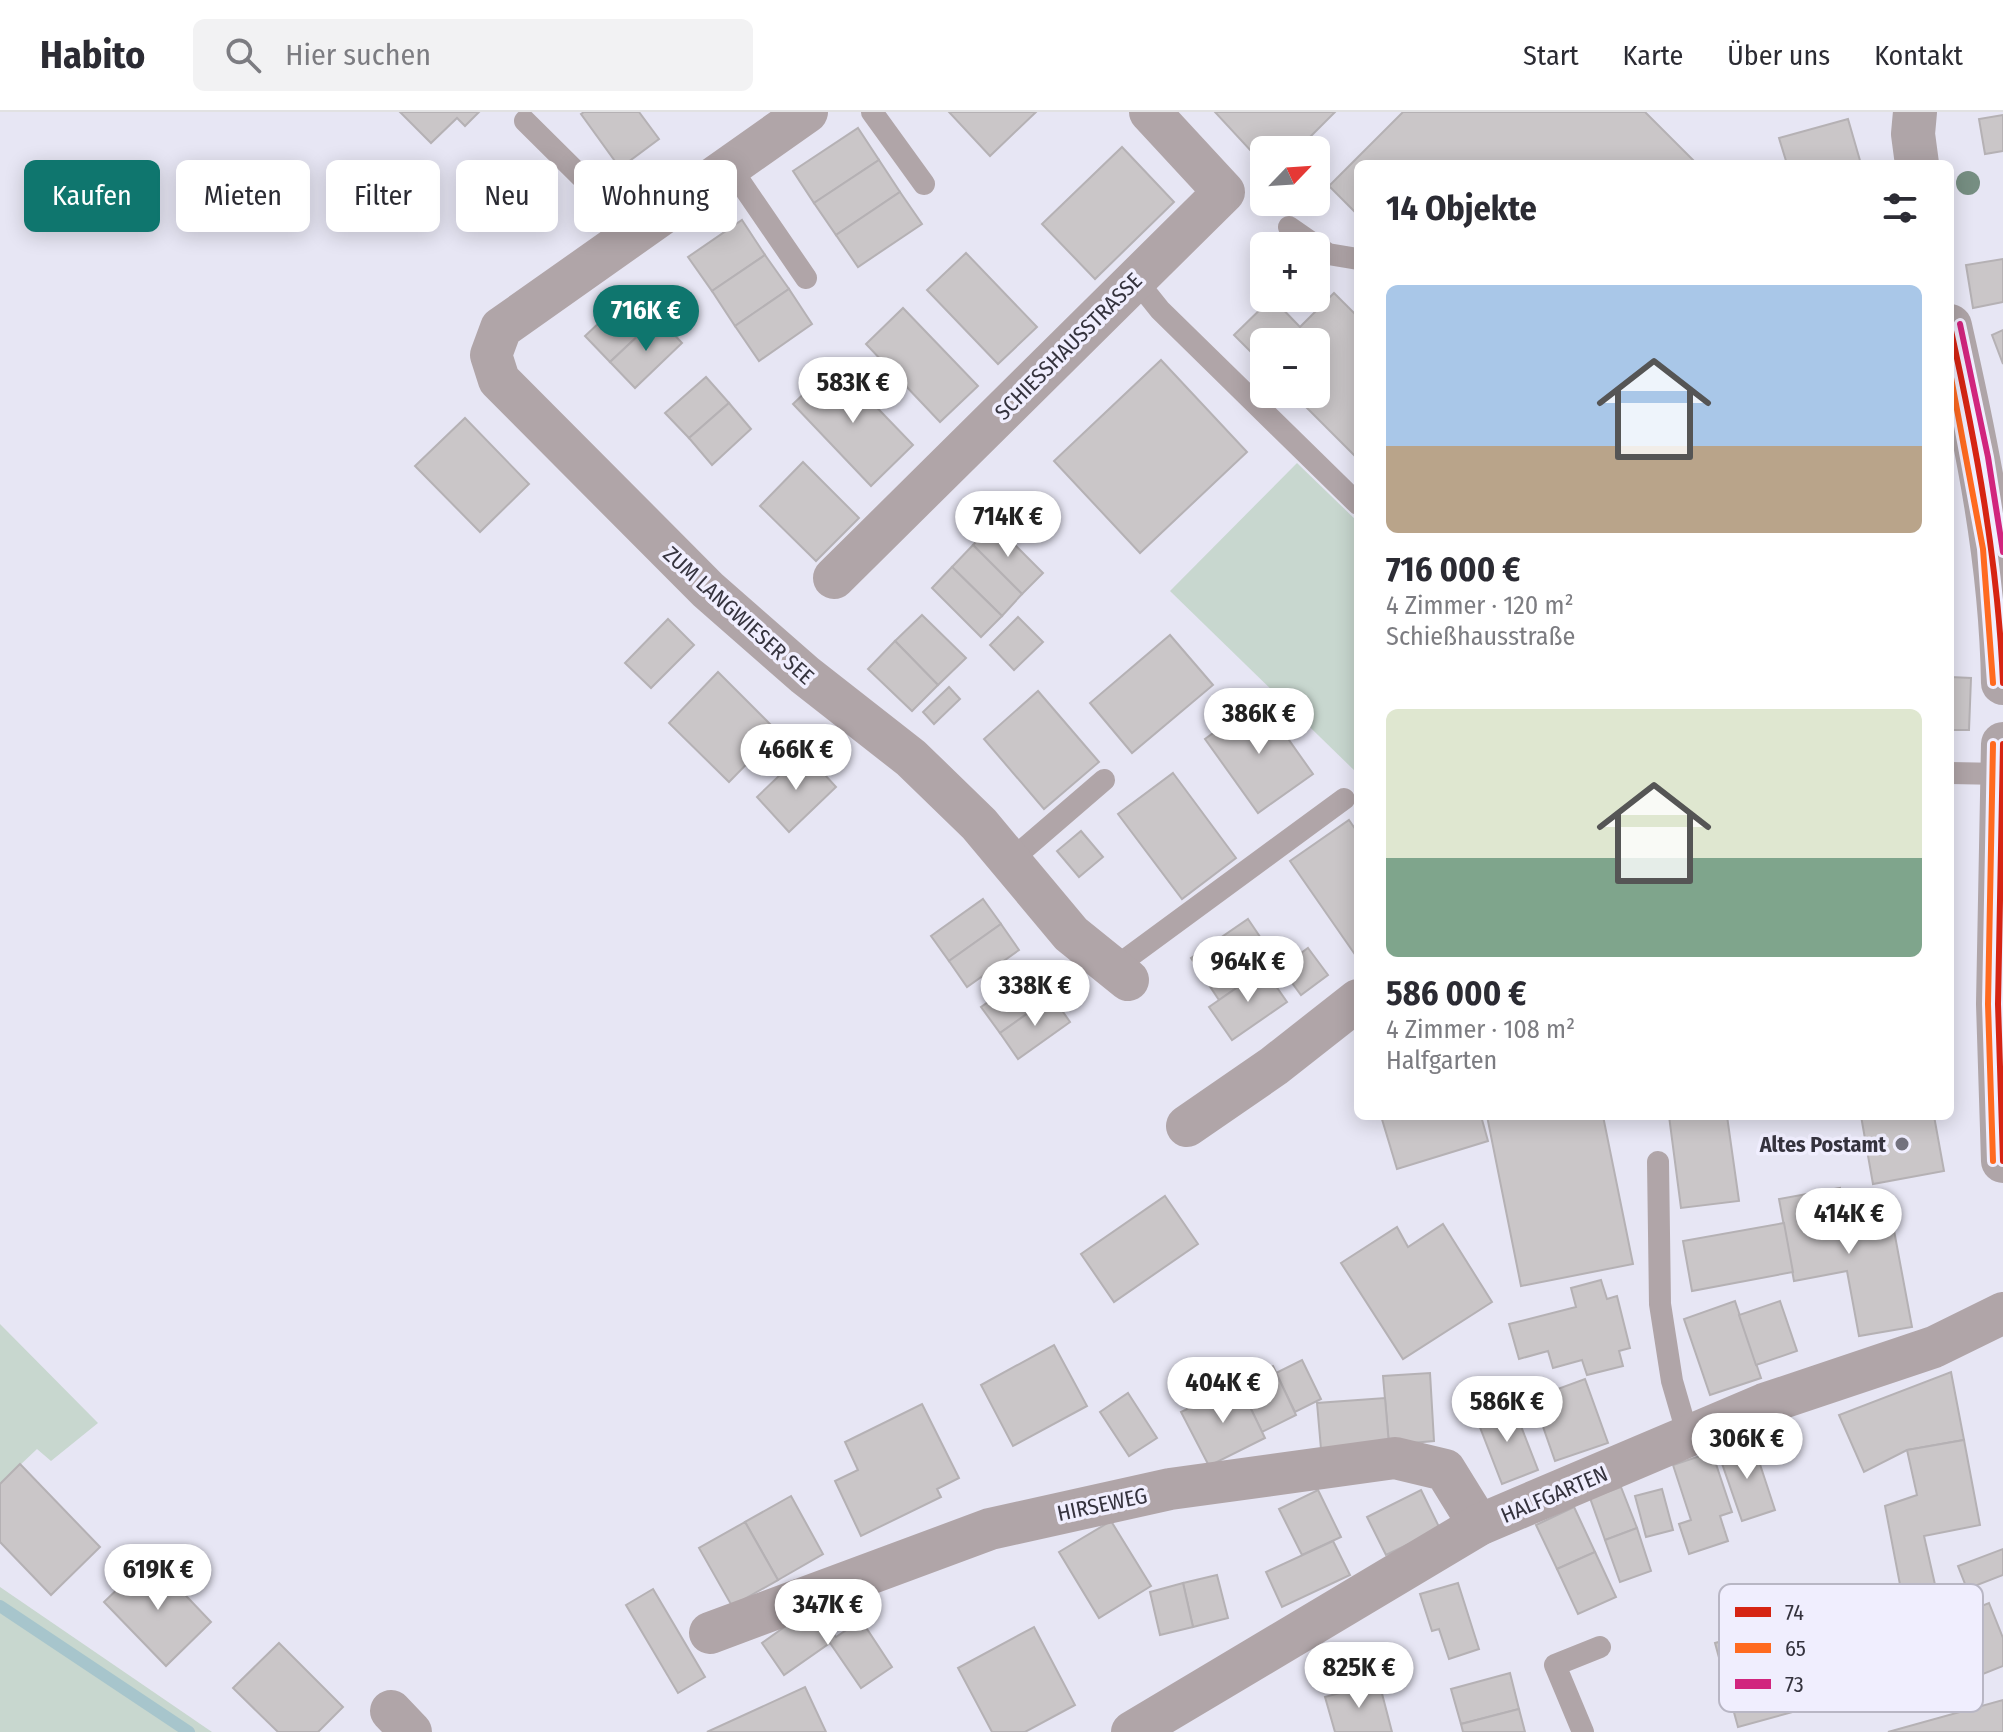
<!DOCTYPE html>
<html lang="de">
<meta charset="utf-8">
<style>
:root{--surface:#fff;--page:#f2f2f3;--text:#2b2b33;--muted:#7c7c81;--line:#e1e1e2;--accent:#0f766e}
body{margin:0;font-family:"Fira Sans Condensed",sans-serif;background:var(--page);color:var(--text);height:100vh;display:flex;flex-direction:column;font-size:30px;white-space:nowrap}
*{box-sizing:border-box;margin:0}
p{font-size:26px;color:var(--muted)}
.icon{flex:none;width:44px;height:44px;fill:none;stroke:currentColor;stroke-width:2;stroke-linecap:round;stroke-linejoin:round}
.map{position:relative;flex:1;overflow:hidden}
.panel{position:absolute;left:1354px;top:48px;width:600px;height:960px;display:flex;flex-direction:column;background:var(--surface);border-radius:12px;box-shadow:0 4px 20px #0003}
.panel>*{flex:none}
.guide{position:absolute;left:24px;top:48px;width:760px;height:72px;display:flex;gap:16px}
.needle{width:52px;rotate:65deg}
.buttons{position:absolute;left:1250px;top:24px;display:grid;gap:16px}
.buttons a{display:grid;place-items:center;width:80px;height:80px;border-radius:12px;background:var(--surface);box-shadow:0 4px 20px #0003;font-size:40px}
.price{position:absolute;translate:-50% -68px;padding:0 18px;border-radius:28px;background:#fff;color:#222;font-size:26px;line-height:52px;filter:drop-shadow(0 2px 4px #0008)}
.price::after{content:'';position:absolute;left:50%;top:48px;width:24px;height:18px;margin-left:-12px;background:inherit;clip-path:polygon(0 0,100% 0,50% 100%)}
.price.active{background:var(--accent);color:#fff}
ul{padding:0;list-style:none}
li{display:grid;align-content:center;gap:16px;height:424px;padding:0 32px}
li span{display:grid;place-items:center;height:248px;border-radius:12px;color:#555}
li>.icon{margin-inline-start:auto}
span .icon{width:144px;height:144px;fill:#fffc;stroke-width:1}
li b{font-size:34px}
h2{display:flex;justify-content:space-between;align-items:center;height:96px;padding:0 32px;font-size:34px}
.pill{padding:0 28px;border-radius:12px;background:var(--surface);box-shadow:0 4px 20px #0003;font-size:28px;line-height:72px}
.pill.active{background:var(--accent);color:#fff}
header{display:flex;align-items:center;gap:48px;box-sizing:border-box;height:112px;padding:0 40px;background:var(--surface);border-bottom:2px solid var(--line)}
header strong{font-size:38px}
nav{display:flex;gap:44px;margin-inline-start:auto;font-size:28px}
.search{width:560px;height:72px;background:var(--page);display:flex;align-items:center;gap:20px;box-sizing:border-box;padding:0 28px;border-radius:12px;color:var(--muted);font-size:30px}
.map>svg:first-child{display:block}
</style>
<header>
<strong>Habito</strong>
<div class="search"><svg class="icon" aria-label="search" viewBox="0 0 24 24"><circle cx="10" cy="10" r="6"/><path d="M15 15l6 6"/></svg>Hier suchen</div>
<nav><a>Start</a><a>Karte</a><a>Über uns</a><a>Kontakt</a></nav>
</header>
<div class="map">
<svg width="2003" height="1620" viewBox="0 0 2003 1620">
<rect width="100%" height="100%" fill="#e7e6f4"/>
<g fill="#c8d7cf">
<path d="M1297,351L1358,410V662L1170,479Z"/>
<path d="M0,1212L98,1311L51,1349L37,1337L0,1372Z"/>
<path d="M0,1475L212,1620H0Z"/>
</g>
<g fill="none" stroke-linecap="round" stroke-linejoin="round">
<path stroke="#a7c5cc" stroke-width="12" d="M0,1494L189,1620"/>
</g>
<g fill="#cac6c8" stroke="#b5b1b4" stroke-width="2">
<path d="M400,0H479L465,14L457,6L431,31Z"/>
<path d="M584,0H639L659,27L620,56L581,2Z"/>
<path d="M949,0H1036L990,44Z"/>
<path d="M1215,0H1335L1297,38H1264V53Z"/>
<path d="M1403,0H1645L1697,52H1358V103L1329,74Z"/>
<path d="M2003,3V39L1985,42L1979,7Z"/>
<path d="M1848,7L1861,52H1787L1779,26Z"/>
<path d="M858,16L879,48L814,91L793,59Z"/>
<path d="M1122,35L1174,90L1095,167L1042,112Z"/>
<path d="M879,48L900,80L836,123L814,91Z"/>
<path d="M900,80L922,112L858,155L836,123Z"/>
<path d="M742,108L765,143L712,179L688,145Z"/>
<path d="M966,141L1037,215L998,252L927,178Z"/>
<path d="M765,143L789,177L735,214L712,179Z"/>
<path d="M2003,147V190L1973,196L1966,153Z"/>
<path d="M789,177L812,212L759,249L735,214Z"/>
<path d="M633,179L658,205L610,250L585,224Z"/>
<path d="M1334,181L1358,205V339L1354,343L1293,282H1316V230H1264V253L1234,223L1272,186L1300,215Z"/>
<path d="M903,196L978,274L940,310L866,232Z"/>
<path d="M658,205L682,231L635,276L610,250Z"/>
<path d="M2003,218V252L1992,223Z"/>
<path d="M1161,248L1247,340L1140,441L1054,349Z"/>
<path d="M835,252L913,333L871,374L793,292Z"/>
<path d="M706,265L729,291L689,326L665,301Z"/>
<path d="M729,291L751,317L712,353L689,326Z"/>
<path d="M465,306L529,372L480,420L415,354Z"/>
<path d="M803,350L859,406L816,449L760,394Z"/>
<path d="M994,412L1043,461L1022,482L973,433Z"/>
<path d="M973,433L1022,482L1002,504L952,455Z"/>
<path d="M952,455L1002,504L981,525L932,476Z"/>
<path d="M922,503L966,546L938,573L895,529Z"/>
<path d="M1018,505L1043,530L1014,558L990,533Z"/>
<path d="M668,507L694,533L651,576L625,551Z"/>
<path d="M1170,523L1213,573L1132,641L1090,591Z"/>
<path d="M895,529L938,573L912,599L868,557Z"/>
<path d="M718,560L778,620L729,670L669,611Z"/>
<path d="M1950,565L1971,566L1969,618H1950Z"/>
<path d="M949,575L960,587L934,612L923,600Z"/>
<path d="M1038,579L1099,650L1044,697L984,627Z"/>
<path d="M1260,587L1313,662L1258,701L1205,627Z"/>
<path d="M804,640L836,675L789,720L757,685Z"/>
<path d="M1173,661L1236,746L1182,787L1118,702Z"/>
<path d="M1349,708L1358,721L1356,844L1290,749Z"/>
<path d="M1081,719L1103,745L1079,765L1057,739Z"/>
<path d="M983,787L1001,812L949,849L931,824Z"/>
<path d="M1248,807L1271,841L1259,850L1264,857L1219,888L1191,846Z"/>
<path d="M1001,812L1019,838L967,875L949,849Z"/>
<path d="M1308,836L1328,863L1301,883L1281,856Z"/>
<path d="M1264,857L1287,890L1232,928L1209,895Z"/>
<path d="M1033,858L1052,884L1000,921L981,895Z"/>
<path d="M1052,884L1070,910L1018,947L1000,921Z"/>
<path d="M1381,1004H1481L1488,1029L1397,1057Z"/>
<path d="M1487,1004H1603L1633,1152L1521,1174Z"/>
<path d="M1669,1004H1727L1739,1089L1681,1096Z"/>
<path d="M1861,1004H1934L1944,1059L1873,1072Z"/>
<path d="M1840,1076L1845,1105L1890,1097L1912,1215L1859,1224L1847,1159L1794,1169L1779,1087Z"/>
<path d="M1165,1084L1198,1132L1114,1190L1081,1142Z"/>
<path d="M1784,1111L1793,1160L1692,1179L1683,1129Z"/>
<path d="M1443,1112L1492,1190L1403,1247L1341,1151L1397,1115L1408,1135Z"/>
<path d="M1601,1168L1607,1187L1617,1184L1630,1236L1619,1239L1623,1254L1587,1263L1582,1248L1553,1256L1548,1239L1519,1247L1509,1212L1576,1195L1571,1176Z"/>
<path d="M1735,1189L1761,1266L1710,1283L1684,1207Z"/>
<path d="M1780,1189L1797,1239L1756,1253L1739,1203Z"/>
<path d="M1054,1233L1087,1294L1013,1334L981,1273Z"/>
<path d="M1302,1248L1321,1287L1295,1300L1276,1261Z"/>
<path d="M1273,1254L1296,1303L1262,1320L1239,1272Z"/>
<path d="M1951,1260L1964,1328L1907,1338L1864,1360L1839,1303Z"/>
<path d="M1430,1261L1434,1329L1389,1333L1383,1264Z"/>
<path d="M1585,1267L1608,1331L1555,1349L1533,1286Z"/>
<path d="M1239,1272L1265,1326L1209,1354L1181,1300Z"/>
<path d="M1128,1281L1157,1326L1129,1344L1100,1300Z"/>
<path d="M1385,1286L1389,1333L1321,1337L1317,1291Z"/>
<path d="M1512,1291L1538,1358L1502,1372L1476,1305Z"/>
<path d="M922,1292L959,1366L937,1377L941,1385L861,1424L835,1369L858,1358L845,1330Z"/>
<path d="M1752,1328L1775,1398L1742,1409L1718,1340Z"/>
<path d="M1964,1328L1980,1413L1924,1424L1936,1477L1902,1483L1885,1394L1917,1383L1907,1338Z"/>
<path d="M1712,1340L1732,1400L1720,1404L1728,1429L1689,1442L1679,1412L1691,1408L1673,1353Z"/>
<path d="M20,1352L100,1435L51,1483L0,1430V1372Z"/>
<path d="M1621,1375L1637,1416L1605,1428L1590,1386Z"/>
<path d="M1662,1377L1673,1418L1646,1425L1635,1384Z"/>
<path d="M1318,1378L1341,1425L1302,1443L1279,1397Z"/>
<path d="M1421,1378L1440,1417L1386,1443L1367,1405Z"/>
<path d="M791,1384L823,1442L778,1468L745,1410Z"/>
<path d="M1574,1395L1595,1440L1557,1457L1536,1413Z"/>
<path d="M1111,1409L1151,1474L1099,1506L1059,1440Z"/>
<path d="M745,1410L778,1468L732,1494L699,1436Z"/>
<path d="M1637,1416L1651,1459L1620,1470L1605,1428Z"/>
<path d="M1333,1429L1350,1463L1282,1495L1266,1460Z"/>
<path d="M2003,1437V1463L1967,1477L1958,1454Z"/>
<path d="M1595,1440L1616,1485L1578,1502L1557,1457Z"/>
<path d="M150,1446L211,1510L166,1554L104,1490Z"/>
<path d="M1217,1463L1228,1506L1193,1515L1183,1471Z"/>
<path d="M1183,1471L1193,1515L1160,1523L1150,1480Z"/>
<path d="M1458,1471L1479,1537L1449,1547L1439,1517L1432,1519L1420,1482Z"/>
<path d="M653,1477L705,1565L678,1581L626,1493Z"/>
<path d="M1989,1491L2003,1526V1554L1963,1570L1939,1511Z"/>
<path d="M814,1494L836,1525L861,1508L892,1555L861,1576L830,1531L784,1563L762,1531Z"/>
<path d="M1034,1515L1075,1593L1025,1620H992L958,1556Z"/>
<path d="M1772,1515L1796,1599L1738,1615L1715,1531Z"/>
<path d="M279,1531L343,1595L318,1620H278L233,1576Z"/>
<path d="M1510,1561L1519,1597L1461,1612L1451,1577Z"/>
<path d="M1379,1570L1392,1620H1335L1325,1585Z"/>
<path d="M805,1575L826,1620H707Z"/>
<path d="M2003,1588V1620H1888Z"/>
<path d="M1519,1597L1525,1620H1463L1461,1612Z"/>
</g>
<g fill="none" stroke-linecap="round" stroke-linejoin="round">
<g stroke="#b0a5a8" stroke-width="22">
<path d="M872,0L924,72"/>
<path d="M525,9L638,121"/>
<path d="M730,55L806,166"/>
<path d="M1289,115L1328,142L1358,147"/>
<path d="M1136,168L1160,198L1358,392"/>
<path d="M1950,661L2002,662"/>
<path d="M1010,749L1104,668"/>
<path d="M1114,856L1344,687"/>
<path d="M1658,1050L1660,1192L1672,1269L1688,1324"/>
<path d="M1583,1620L1555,1553L1600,1535"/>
</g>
<g stroke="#b0a5a8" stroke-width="42">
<path d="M807,0L501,216L491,243L499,268L708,478L805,563L911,646L979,712L1071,822L1128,868"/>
<path d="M834,466L1224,80L1150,0"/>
<path d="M1187,1014L1274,954L1358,888"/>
<path d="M710,1521L990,1417L1170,1377L1395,1346L1445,1358L1479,1413"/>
<path d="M391,1599L411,1620"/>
<path d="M1132,1620L1479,1413L1764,1292L1934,1235L2003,1201"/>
</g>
<g stroke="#afa5a8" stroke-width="44">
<path d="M1915,0L1913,22L1917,52"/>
<path d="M1950,214C1977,333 2001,449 2003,571"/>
<path d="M2003,632L1998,892L2003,1049"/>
</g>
<defs>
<g id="bus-1">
<path d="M1950,214C1976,332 1998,450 2003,571"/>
<path d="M2003,632L1998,892L2003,1049"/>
</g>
<g id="bus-2">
<path d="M1950,260L1983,437L1993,571"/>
<path d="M1993,632L1988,892L1993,1049"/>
</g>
<path id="bus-3" d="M1960,212L1988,345L2003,440"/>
</defs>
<use href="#bus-1" stroke="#f0eefe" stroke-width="12"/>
<use href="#bus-2" stroke="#f0eefe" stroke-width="12"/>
<use href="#bus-3" stroke="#f0eefe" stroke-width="12"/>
<use href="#bus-1" stroke="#d62413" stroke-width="6"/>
<use href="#bus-2" stroke="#ff6a20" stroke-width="6"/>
<use href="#bus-3" stroke="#d1257e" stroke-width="6"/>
</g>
<circle fill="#768e82" cx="1968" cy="71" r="12"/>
<circle fill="#73727e" stroke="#f0eefe" stroke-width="3" cx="1902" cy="1032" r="8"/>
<g text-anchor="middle" stroke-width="7" stroke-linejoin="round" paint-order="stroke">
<g font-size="22" fill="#35333e" stroke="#f0eefe">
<text transform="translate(1068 234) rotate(-45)" y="8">SCHIESSHAUSSTRASSE</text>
<text transform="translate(739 503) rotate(42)" y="8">ZUM LANGWIESER SEE</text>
<text transform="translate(1554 1382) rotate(-23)" y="8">HALFGARTEN</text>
<text transform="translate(1102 1392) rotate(-12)" y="8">HIRSEWEG</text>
</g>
<g font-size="22" font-weight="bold" fill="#35333e" stroke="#f0eefe" text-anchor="end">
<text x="1886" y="1040">Altes Postamt</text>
</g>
</g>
<rect x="1719" y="1472" width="264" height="128" rx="12" fill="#f0eefe" stroke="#b8b6c4" stroke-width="2"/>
<rect x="1735" y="1495" width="36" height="10" fill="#d62413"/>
<rect x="1735" y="1531" width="36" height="10" fill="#ff6a20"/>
<rect x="1735" y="1567" width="36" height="10" fill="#d1257e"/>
<g font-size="22" fill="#35333e">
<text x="1785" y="1508">74</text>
<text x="1785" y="1544">65</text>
<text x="1785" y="1580">73</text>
</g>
</svg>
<div class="buttons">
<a><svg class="needle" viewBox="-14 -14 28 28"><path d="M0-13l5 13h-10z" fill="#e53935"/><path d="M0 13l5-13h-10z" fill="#7c7c81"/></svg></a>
<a>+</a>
<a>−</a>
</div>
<b class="price active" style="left:646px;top:241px">716K €</b>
<b class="price" style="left:853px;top:313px">583K €</b>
<b class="price" style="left:1008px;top:447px">714K €</b>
<b class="price" style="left:1259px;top:644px">386K €</b>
<b class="price" style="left:796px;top:680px">466K €</b>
<b class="price" style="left:1248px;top:892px">964K €</b>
<b class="price" style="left:1035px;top:916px">338K €</b>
<b class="price" style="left:1849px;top:1144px">414K €</b>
<b class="price" style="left:1223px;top:1313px">404K €</b>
<b class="price" style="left:1507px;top:1332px">586K €</b>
<b class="price" style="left:1747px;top:1369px">306K €</b>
<b class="price" style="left:158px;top:1500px">619K €</b>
<b class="price" style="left:828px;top:1535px">347K €</b>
<b class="price" style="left:1359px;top:1598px">825K €</b>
<div class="guide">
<a class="pill active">Kaufen</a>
<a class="pill">Mieten</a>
<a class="pill">Filter</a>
<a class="pill">Neu</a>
<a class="pill">Wohnung</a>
</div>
<section class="panel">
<h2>14 Objekte<svg class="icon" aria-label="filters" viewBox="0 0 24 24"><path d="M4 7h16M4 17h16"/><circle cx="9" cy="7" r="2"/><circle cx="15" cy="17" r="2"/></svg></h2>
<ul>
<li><span style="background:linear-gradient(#a9c7e8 65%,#b9a48a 0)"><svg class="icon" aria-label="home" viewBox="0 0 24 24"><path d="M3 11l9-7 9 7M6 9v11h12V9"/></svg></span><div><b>716 000 €</b><p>4 Zimmer · 120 m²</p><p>Schießhausstraße</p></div></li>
<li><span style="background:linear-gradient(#dfe7d0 60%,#7fa58c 0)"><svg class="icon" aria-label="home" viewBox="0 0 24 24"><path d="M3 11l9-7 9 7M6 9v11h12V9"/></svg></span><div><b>586 000 €</b><p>4 Zimmer · 108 m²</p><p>Halfgarten</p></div></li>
</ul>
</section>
</div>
